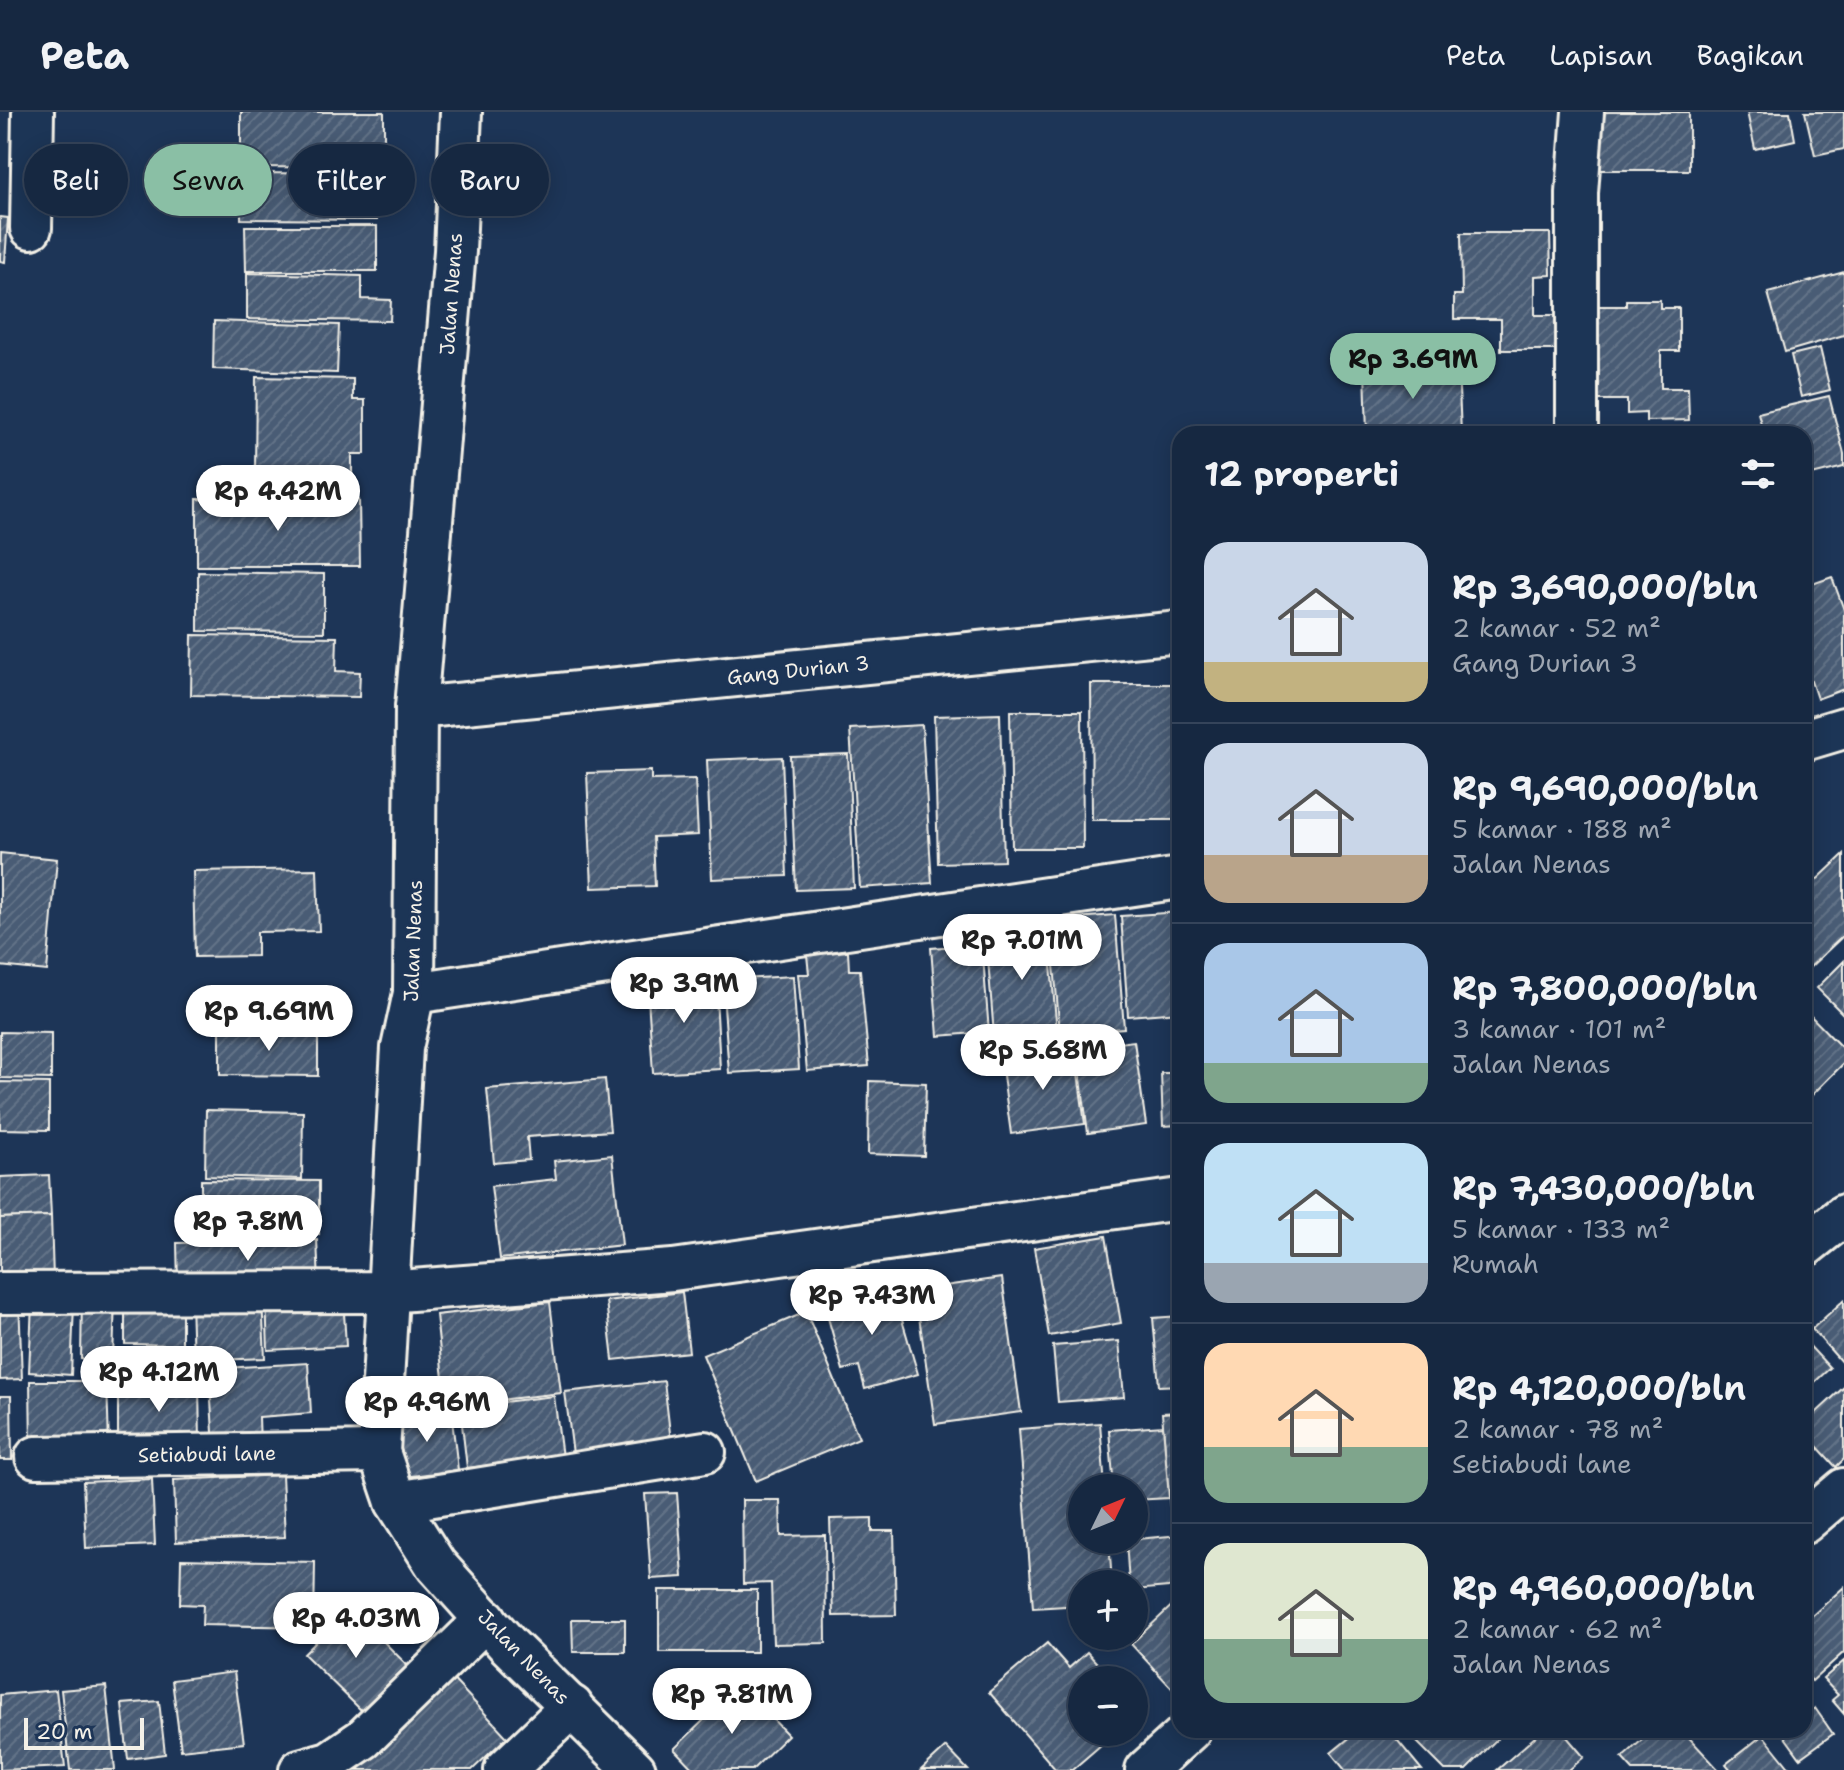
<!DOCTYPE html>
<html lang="id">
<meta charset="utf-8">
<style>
:root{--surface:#162841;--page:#1f3048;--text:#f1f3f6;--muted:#9ea6b1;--line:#35445a;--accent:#8abfa5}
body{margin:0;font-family:"Shantell Sans",sans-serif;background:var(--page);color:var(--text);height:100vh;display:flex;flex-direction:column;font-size:30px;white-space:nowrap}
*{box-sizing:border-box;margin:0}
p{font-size:26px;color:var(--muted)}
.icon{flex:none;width:44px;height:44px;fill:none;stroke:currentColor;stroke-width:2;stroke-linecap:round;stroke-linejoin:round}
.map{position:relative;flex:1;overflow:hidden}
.drawer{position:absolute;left:1172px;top:314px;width:640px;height:1312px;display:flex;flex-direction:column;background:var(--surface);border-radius:24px;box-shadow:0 4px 20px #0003,0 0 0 2px var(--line)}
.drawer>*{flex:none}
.hud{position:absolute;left:24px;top:32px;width:760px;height:72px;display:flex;gap:16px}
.needle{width:52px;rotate:47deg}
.buttons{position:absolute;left:1068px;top:1362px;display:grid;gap:16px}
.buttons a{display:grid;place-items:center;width:80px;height:80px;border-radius:50%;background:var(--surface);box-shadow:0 4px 20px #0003,0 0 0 2px var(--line);font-size:40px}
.scale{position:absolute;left:24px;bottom:20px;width:120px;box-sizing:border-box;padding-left:8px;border:4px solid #f4f1e8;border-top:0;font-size:22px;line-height:28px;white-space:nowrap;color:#f4f1e8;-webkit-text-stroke:6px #1d3557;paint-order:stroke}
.price{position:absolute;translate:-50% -68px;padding:0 18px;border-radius:28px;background:#fff;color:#222;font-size:26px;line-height:52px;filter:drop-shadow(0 2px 4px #0008)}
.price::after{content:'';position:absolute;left:50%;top:48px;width:24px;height:18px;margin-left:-12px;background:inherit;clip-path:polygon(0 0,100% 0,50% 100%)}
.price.on{background:var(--accent);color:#111}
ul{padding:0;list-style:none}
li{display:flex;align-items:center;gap:24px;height:200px;padding:0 32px}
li+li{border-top:2px solid var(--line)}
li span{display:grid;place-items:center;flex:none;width:224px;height:160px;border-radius:24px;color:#555}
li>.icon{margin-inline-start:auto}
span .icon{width:96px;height:96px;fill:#fffc;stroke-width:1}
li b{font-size:34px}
h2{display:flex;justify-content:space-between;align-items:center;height:96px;padding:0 32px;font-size:34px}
.chip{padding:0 28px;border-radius:36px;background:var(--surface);box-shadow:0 4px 20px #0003,0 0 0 2px var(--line);font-size:28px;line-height:72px}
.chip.on{background:var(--accent);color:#111}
header{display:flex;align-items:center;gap:48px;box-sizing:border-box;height:112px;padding:0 40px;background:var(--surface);border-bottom:2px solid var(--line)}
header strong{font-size:38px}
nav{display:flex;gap:44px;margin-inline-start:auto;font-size:28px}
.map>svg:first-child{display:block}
</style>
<header>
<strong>Peta</strong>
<nav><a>Peta</a><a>Lapisan</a><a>Bagikan</a></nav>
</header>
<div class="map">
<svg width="1844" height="1658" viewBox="0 0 1844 1658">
<defs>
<pattern id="building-hatch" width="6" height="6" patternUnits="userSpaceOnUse" patternTransform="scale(2)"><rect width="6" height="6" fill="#485b74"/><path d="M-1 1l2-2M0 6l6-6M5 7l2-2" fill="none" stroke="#637388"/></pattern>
</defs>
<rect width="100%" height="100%" fill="#1d3557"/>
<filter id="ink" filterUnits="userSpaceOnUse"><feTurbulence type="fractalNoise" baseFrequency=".0125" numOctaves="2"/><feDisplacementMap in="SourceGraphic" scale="16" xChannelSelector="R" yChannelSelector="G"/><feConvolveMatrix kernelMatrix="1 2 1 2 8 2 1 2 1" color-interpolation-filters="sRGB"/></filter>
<g filter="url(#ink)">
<g fill="url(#building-hatch)" stroke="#f4f1e8" stroke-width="2">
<path d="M241,0H384V56L241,55Z"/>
<path d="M1598,0H1689V58H1597Z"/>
<path d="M1747,0H1790L1795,28L1755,37Z"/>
<path d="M1805,0H1844V37L1815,43Z"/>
<path d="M241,61L377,62V108L241,107Z"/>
<path d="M0,105L8,106L5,150L0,149Z"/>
<path d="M245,114H377V159H246Z"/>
<path d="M1461,121H1550L1551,163L1535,164V203H1563V238H1501V207H1454V183H1462Z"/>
<path d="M1844,160V223L1785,240L1768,181Z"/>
<path d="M247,161L362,164V187L391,188L390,209L247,207Z"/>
<path d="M1626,188H1660V196H1679V239H1661V276H1688L1689,308L1646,309V301L1627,302V288H1589L1588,194H1626Z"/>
<path d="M214,209L339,213L337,261L213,257Z"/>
<path d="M1820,236L1830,278L1801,285L1791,243Z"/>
<path d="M1458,254L1461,321L1367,322L1365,258Z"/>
<path d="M256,265L353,267V288H365V342H352V362L255,361Z"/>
<path d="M1829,284L1844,342V355L1804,365V322H1764L1758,301Z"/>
<path d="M197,387L359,388L360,454H197Z"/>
<path d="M198,460L324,462V520L198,519Z"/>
<path d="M1832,465L1844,498V577L1817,587L1811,569L1804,572V475Z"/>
<path d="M192,523L337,525L336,559L360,560L359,585L191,583Z"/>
<path d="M1091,572H1180V708H1092Z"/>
<path d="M1010,599H1082L1083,736H1012Z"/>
<path d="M1000,602L1004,749L938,751L934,604Z"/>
<path d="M922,613L932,771L860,776L850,617Z"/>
<path d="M848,642L854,776L796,778L790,644Z"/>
<path d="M782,645L787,764L712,767L707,648Z"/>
<path d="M651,659V668L695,667L698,723L653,725L655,774L592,776L587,661Z"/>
<path d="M0,741L57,747L47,859L0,854Z"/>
<path d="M1844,742V823L1805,860L1804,780Z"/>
<path d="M317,757L319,819L257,820V844L195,845L193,759Z"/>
<path d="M1180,800V900L1128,904L1121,804Z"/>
<path d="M1115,803L1124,916L1060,921L1050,808Z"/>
<path d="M1047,810L1057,919L994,924L987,834L1007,832L1005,814Z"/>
<path d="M982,832L989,920L938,924L931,836Z"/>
<path d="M848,839L849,858H860L869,954L807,959L798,862H809L807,843Z"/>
<path d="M1844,849V903L1817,876Z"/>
<path d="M793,864L799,957L729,961L722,868Z"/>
<path d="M715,866L720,957L653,961L647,870Z"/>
<path d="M1804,897L1844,938V951L1804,991Z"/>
<path d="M220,918L318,920V964L220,963Z"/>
<path d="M0,920L51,921V967L0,966Z"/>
<path d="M1134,929L1146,1013L1088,1021L1077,936Z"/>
<path d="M1075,939L1085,1012L1011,1022L1001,949Z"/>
<path d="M1161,961H1180V1013L1163,1014Z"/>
<path d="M605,967L610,1019L527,1025L529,1048L494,1051L487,977Z"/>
<path d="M869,969L926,971L924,1044L868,1042Z"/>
<path d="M0,970L49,971V1018L0,1017Z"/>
<path d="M206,998L303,1000L302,1067L205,1064Z"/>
<path d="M612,1043L622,1133L500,1147L491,1074L556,1067L554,1049Z"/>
<path d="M49,1063L51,1104L0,1106V1065Z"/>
<path d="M201,1068L319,1069V1122L201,1121Z"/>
<path d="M51,1104L53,1167L0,1169V1106Z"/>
<path d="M1106,1124L1121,1211L1049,1224L1034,1136Z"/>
<path d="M317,1128L319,1170L178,1173L177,1131Z"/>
<path d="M1002,1166L1021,1300L935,1312L915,1178Z"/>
<path d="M892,1174L918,1262L865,1277L859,1254L843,1258L824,1192Z"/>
<path d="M682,1180L689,1240L613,1248L606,1189Z"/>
<path d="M343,1184L346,1234L268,1238L266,1187Z"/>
<path d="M82,1186H115L113,1248L81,1247Z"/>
<path d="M19,1187L22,1267L0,1268V1188Z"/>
<path d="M262,1187L265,1246L193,1249L191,1190Z"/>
<path d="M1844,1188V1253L1812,1217Z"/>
<path d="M550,1190L561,1281L446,1294L436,1203Z"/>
<path d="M32,1191L74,1193L71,1263L29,1260Z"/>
<path d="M125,1192L182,1193V1233L125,1232Z"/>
<path d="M806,1200L859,1326L756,1369L703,1243Z"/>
<path d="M1180,1204V1273L1159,1274L1153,1206Z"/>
<path d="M1804,1228L1830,1256L1804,1280Z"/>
<path d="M1119,1229L1124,1285L1058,1290L1053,1234Z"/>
<path d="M308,1251L311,1301L259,1305L260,1334L214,1336L209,1257Z"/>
<path d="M30,1269H107L109,1334L31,1335Z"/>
<path d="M664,1269L671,1330L573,1342L565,1280Z"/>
<path d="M199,1274L200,1330H118V1275Z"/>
<path d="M1844,1275V1347L1836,1355L1804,1320V1312Z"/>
<path d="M0,1284H11L12,1348H0Z"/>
<path d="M554,1284L562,1345L467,1356L460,1295Z"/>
<path d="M451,1299L458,1358L404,1365L397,1305Z"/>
<path d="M1180,1300V1395L1170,1396L1162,1301Z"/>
<path d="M1100,1311L1105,1376H1082V1428H1109L1112,1472H1082V1493L1033,1496L1019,1317Z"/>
<path d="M1163,1314L1169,1386L1134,1388V1376H1114L1109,1318Z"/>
<path d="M282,1363L285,1425L176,1430L174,1368Z"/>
<path d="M152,1367L155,1433L86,1436L83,1370Z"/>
<path d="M677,1381L683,1465L651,1467L645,1382Z"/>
<path d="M742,1388H780L781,1424L825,1423L826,1531L773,1532L771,1471L743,1472Z"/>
<path d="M872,1406V1419H894L896,1503L833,1504L830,1407Z"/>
<path d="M1180,1423V1474L1134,1478V1472H1129L1126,1428Z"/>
<path d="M181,1447L315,1450L314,1515L202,1513L203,1493L180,1492Z"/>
<path d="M1844,1475V1540L1812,1569L1804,1560V1511Z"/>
<rect x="659" y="1478" width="98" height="62"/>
<path d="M1180,1486V1585L1131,1532Z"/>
<path d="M350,1496L408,1554L362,1599L304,1542Z"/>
<path d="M572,1507H625V1540H573Z"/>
<path d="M1047,1531L1069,1556L1087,1540L1112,1568H1082V1620H1116L1072,1658H1056L989,1580Z"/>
<path d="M1844,1549V1602L1832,1588L1838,1583L1823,1567Z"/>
<path d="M234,1560L244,1631L181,1638L172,1568Z"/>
<path d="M448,1562L507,1625L472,1658H345Z"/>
<path d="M740,1573L788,1623L752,1658H694L674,1637Z"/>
<path d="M106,1574L115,1658H70L61,1578Z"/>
<path d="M56,1578L65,1655L0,1658V1583Z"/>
<path d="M159,1589L165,1642L128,1647L122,1592Z"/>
<path d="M1815,1596L1833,1622L1800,1646L1782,1621L1786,1618H1804V1605Z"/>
<path d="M1359,1618H1389L1422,1658H1345L1331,1641Z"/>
<path d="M1405,1618H1488L1497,1627L1466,1658H1445Z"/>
<path d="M1543,1618H1561L1584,1645L1569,1658H1497Z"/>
<path d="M1653,1618H1682L1719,1658H1633L1622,1646Z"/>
<path d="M1763,1623L1791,1658H1731L1726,1652Z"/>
<path d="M946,1635L968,1658H921Z"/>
</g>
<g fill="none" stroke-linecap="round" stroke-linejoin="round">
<defs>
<g id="minor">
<path d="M461,0L455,139L416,596L414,881L402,936L379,1340L396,1390L436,1453L508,1533L635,1658"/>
<path d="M31,116L33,0"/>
<path d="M1577,322V81L1583,0"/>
<path d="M416,596L1180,520"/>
<path d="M1804,628L1844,616"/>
<path d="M414,881L1180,766"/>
<path d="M1804,1135L1844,1103"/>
<path d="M0,1181L386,1180L673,1158L1180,1087"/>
<path d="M36,1345L379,1340"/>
<path d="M396,1390L705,1340"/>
<path d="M1804,1411L1844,1377"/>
<path d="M300,1658L329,1650L363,1627L486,1507"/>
<path d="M505,1658L572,1594"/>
<path d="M1146,1658L1190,1618"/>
</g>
</defs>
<use href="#minor" stroke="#f4f1e8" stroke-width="46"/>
<use href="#minor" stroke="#1d3557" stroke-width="40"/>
</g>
</g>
<g text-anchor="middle" stroke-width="6" stroke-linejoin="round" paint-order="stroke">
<g font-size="20" fill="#f4f1e8" stroke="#1d3557">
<text transform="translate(451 182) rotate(-86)" y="7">Jalan Nenas</text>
<text transform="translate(798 558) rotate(-6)" y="7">Gang Durian 3</text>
<text transform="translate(413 829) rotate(-88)" y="7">Jalan Nenas</text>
<text transform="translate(207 1342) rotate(-1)" y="7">Setiabudi lane</text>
<text transform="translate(524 1545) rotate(46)" y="7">Jalan Nenas</text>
</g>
</g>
</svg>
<div class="buttons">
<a><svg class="needle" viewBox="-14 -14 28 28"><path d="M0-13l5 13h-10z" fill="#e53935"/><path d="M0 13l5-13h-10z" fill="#9ea6b1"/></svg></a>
<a>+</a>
<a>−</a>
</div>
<div class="scale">20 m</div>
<b class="price on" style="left:1413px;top:289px">Rp 3.69M</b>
<b class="price" style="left:278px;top:421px">Rp 4.42M</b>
<b class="price" style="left:1022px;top:870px">Rp 7.01M</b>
<b class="price" style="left:684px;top:913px">Rp 3.9M</b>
<b class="price" style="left:269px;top:941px">Rp 9.69M</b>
<b class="price" style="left:1043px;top:980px">Rp 5.68M</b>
<b class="price" style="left:248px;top:1151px">Rp 7.8M</b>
<b class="price" style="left:872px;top:1225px">Rp 7.43M</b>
<b class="price" style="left:159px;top:1302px">Rp 4.12M</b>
<b class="price" style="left:427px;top:1332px">Rp 4.96M</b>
<b class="price" style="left:356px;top:1548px">Rp 4.03M</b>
<b class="price" style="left:732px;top:1624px">Rp 7.81M</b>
<div class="hud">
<a class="chip">Beli</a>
<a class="chip on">Sewa</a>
<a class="chip">Filter</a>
<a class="chip">Baru</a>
</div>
<section class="drawer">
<h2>12 properti<svg class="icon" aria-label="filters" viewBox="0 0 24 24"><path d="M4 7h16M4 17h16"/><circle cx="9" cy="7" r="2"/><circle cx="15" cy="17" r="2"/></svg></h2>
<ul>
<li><span style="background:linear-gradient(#c9d6e8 75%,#c2b280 0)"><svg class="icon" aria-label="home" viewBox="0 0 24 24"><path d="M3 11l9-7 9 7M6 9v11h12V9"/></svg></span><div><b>Rp 3,690,000/bln</b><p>2 kamar · 52 m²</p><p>Gang Durian 3</p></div></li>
<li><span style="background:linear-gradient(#c9d6e8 70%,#b9a48a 0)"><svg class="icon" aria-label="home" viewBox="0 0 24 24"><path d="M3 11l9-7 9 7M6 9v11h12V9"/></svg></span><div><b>Rp 9,690,000/bln</b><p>5 kamar · 188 m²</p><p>Jalan Nenas</p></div></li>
<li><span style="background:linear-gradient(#a9c7e8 75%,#7fa58c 0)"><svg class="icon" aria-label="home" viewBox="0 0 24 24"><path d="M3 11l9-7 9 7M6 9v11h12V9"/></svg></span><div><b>Rp 7,800,000/bln</b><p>3 kamar · 101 m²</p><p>Jalan Nenas</p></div></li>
<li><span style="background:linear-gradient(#bfe0f5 75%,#9aa5b1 0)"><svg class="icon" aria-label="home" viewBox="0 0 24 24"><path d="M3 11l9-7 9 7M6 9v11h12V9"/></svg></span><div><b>Rp 7,430,000/bln</b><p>5 kamar · 133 m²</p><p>Rumah</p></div></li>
<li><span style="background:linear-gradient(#ffd9b3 65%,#7fa58c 0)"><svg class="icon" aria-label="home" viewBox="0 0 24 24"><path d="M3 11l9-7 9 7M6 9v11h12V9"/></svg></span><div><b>Rp 4,120,000/bln</b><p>2 kamar · 78 m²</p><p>Setiabudi lane</p></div></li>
<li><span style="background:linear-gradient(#dfe7d0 60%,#7fa58c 0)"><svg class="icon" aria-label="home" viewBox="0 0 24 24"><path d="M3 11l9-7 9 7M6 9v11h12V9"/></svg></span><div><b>Rp 4,960,000/bln</b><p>2 kamar · 62 m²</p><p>Jalan Nenas</p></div></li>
</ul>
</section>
</div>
